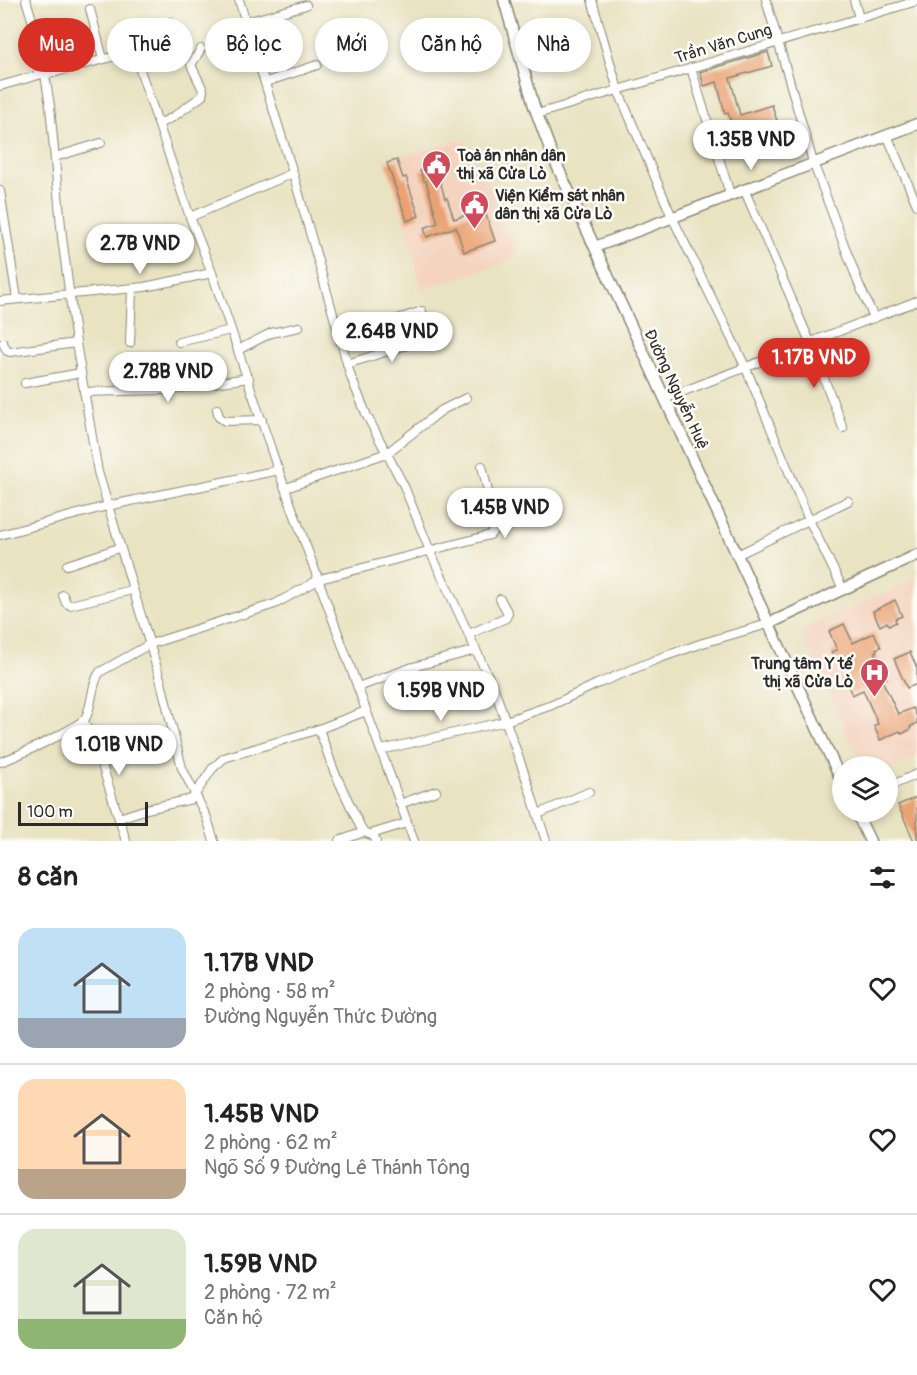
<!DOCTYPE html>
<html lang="vi">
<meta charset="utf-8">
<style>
:root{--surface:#fff;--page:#f2f2f2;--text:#222;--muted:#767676;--line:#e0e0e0;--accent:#d93025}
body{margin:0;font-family:Pangolin,sans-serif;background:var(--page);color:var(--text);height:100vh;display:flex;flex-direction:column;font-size:22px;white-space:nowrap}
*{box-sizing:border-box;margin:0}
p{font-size:20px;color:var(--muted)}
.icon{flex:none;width:33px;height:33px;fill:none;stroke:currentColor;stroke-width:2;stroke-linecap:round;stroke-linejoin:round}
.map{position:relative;height:841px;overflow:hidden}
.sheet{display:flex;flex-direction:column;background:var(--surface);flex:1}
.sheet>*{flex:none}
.top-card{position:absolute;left:18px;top:18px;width:600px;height:54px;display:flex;gap:12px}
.buttons{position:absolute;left:832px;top:756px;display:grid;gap:12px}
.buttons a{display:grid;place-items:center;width:66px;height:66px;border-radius:50%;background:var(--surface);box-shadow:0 3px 9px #0003;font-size:30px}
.scale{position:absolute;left:18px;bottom:15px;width:130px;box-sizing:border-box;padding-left:6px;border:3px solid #2b2b2b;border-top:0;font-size:16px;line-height:21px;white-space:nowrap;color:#2b2b2b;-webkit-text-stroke:4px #fdfcf7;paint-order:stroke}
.price{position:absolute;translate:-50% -51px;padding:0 14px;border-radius:21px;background:#fff;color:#222;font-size:20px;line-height:39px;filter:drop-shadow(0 2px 3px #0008)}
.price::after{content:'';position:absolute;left:50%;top:36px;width:18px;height:14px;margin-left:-9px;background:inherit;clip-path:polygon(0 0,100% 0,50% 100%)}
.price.current{background:var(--accent);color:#fff}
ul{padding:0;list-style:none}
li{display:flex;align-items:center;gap:18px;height:150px;padding:0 18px}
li+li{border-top:2px solid var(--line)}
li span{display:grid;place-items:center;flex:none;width:168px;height:120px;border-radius:18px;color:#555}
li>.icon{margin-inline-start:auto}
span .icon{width:72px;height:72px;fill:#fffc;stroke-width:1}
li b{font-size:26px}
h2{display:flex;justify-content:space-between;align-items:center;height:72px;padding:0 18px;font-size:26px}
.chip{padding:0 21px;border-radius:27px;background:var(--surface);box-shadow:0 3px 9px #0003;font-size:21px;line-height:54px}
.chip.current{background:var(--accent);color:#fff}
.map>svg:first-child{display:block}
</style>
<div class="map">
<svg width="917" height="841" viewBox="0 0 917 841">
<rect width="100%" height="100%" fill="#fdfcf7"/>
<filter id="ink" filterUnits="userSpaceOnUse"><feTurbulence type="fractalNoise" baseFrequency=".0167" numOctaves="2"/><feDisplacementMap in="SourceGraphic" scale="12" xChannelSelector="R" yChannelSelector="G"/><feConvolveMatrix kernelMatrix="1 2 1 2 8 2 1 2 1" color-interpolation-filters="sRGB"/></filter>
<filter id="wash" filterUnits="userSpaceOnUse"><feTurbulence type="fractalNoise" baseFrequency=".008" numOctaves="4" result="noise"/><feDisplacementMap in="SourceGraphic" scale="24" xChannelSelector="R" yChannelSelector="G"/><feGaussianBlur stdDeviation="1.35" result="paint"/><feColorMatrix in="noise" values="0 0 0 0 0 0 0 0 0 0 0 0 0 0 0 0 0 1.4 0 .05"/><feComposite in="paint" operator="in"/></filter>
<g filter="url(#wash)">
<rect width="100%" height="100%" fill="#e9e3c2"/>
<g fill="#f4d4bf">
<path d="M461,140L469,143L516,251L512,260L421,290L407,228L384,160Z"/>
<path d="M915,579L917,583V758L888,771V766H862L803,637L804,629Z"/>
</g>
<g id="blocks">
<g fill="#eba272">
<path d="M768,52L772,66L730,78L740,115L772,105L777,121L735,134L728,113L725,114L717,82L704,86L700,72Z"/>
<path d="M397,160L403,178L406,177L419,216L407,221L387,163Z"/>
<path d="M436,166L445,199L447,198L454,219L484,209L495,241L464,252L456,227L427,237L424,228L438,223L426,181H424L420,171Z"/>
<path d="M895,600L902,616L895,619L896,622L889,626L887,622L880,626L873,611Z"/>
<path d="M844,624L853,643L874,633L881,647L876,649L877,651L875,652L887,678L882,680L898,714L913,708L917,717V723L910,727L911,729L902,734L900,731L880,740L874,726L878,724L863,690L852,695L844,677L848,675L840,658L835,660L831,652L837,650L829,631Z"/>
<path d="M910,652L917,668V684L907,688L894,659Z"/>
<path d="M917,797V841H914L898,805Z"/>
</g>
</g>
</g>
<g filter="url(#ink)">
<use href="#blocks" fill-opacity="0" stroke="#8a8776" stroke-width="1.5"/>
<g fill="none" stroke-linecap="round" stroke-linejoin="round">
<defs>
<g id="minor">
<path d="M26,0L44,58V74"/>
<path d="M239,0L293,173L351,377L367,416L404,486L430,551L495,691L527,781L546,841"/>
<path d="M592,0L618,90L672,217L745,366L809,520L843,589"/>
<path d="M766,0L813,162L858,282L874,318"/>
<path d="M854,0L859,18"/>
<path d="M90,9L103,59"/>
<path d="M247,22L306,5"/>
<path d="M127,53C133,34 165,41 170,22"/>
<path d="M691,68L730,194"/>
<path d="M45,75L127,53L135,55L190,217"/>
<path d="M266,82L317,65"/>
<path d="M0,86L42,74L45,75L50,106L62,237L76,343L98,472L161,682L182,768L207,818L214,841"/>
<path d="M537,114L917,1"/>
<path d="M159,124L173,117L202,96L203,90L191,65L201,49"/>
<path d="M887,135L917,205"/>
<path d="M55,157L101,143"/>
<path d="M293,173L190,217L212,273L276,464L414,841"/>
<path d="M744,189L810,342L843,428"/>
<path d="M0,191L17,299"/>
<path d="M0,301L144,287L212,273"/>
<path d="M340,338L422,311"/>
<path d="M179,342L231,330"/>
<path d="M3,343L7,351L10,352L76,343"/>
<path d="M130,343L132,289"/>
<path d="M238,350L271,333L299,327"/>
<path d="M347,364L429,338"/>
<path d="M25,383L81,373"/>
<path d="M84,392L163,390L249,378"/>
<path d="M666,398L917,301"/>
<path d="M217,409L219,417L225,421L262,420"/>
<path d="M286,488L387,453L442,410L466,398"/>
<path d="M0,535L107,506L279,470"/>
<path d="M737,555L848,501"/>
<path d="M67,565L119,548"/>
<path d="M63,595L66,603L70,605L132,590"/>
<path d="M469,634L506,618L508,613L500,599"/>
<path d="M358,687L413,667L476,650"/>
<path d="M84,721L103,768L126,841"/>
<path d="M319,729L334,771L361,828L364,832L374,836L376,841"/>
<path d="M381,750L506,721L552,705L597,684L660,658L703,643L768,624"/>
<path d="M0,762C15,757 80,728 86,717C93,703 91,684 100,672L150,644L275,604L320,579L490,535L495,529V521L482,466"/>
<path d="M888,787L917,774"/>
<path d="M400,804L436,791"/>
<path d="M538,814L589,792"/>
<path d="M119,818L147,809L192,799L212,769L224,758L319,729L366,711"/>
<path d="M371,834L407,823"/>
<path d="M339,841L364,832"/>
</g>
<g id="tertiary">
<path d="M504,0L534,106L553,157L843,784"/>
<path d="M595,247L917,124"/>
<path d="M768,624L917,555"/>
<path d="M856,812L870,841"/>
</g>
</defs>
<use href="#minor" stroke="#8a8776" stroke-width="10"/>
<use href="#tertiary" stroke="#8a8776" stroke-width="13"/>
<use href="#minor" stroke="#fff" stroke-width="8"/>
<use href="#tertiary" stroke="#fff" stroke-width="10"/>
</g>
</g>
<defs>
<symbol id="civic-pin" viewBox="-11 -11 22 30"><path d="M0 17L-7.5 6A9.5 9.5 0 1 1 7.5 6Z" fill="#d1495b" stroke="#fdfcf7"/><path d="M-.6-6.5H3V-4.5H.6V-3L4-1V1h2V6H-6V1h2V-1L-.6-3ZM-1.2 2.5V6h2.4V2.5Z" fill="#fff"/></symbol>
<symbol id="hospital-pin" viewBox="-11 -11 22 30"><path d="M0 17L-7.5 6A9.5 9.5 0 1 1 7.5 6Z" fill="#d1495b" stroke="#fdfcf7"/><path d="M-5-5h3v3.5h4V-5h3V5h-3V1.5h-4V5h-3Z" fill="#fff"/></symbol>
</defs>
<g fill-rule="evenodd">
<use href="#civic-pin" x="420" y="148" width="33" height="45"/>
<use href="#civic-pin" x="458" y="188" width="33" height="45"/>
<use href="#hospital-pin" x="858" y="656" width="33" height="45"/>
</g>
<g text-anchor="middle" stroke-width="5" stroke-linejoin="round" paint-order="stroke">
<g font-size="16" fill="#2b2b2b" stroke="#fdfcf7">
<text transform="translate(723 43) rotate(-17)" y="6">Trần Văn Cung</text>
<text transform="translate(677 389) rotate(65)" y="6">Đường Nguyễn Huệ</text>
</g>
<g font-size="16" font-weight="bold" fill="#2b2b2b" stroke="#fdfcf7" text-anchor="start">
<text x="457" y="161">Toà án nhân dân<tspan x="457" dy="18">thị xã Cửa Lò</tspan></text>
<text x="495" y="201">Viện Kiểm sát nhân<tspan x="495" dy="18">dân thị xã Cửa Lò</tspan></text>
<text x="853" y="669" text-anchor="end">Trung tâm Y tế<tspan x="853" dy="18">thị xã Cửa Lò</tspan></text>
</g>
</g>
</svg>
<div class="buttons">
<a><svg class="icon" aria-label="layers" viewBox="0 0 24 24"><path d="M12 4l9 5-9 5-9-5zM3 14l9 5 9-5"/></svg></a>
</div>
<div class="scale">100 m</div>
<b class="price" style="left:751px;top:171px">1.35B VND</b>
<b class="price" style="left:140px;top:275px">2.7B VND</b>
<b class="price" style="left:392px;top:363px">2.64B VND</b>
<b class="price current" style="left:814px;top:389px">1.17B VND</b>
<b class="price" style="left:168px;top:403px">2.78B VND</b>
<b class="price" style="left:505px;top:539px">1.45B VND</b>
<b class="price" style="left:441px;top:722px">1.59B VND</b>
<b class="price" style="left:119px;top:776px">1.01B VND</b>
<div class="top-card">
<a class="chip current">Mua</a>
<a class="chip">Thuê</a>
<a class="chip">Bộ lọc</a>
<a class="chip">Mới</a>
<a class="chip">Căn hộ</a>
<a class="chip">Nhà</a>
</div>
</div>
<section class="sheet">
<h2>8 căn<svg class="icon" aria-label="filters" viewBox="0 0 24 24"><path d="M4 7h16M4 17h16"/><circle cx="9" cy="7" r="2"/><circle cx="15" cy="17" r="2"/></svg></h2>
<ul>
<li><span style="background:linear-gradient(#bfe0f5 75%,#9aa5b1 0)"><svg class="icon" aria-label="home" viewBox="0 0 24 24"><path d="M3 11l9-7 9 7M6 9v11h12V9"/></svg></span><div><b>1.17B VND</b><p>2 phòng · 58 m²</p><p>Đường Nguyễn Thức Đường</p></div><svg class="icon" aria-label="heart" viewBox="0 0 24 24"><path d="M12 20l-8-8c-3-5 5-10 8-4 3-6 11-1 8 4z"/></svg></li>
<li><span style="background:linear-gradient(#ffd9b3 75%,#b9a48a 0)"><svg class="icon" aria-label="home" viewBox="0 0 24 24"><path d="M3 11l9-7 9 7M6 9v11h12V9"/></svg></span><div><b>1.45B VND</b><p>2 phòng · 62 m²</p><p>Ngõ Số 9 Đường Lê Thánh Tông</p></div><svg class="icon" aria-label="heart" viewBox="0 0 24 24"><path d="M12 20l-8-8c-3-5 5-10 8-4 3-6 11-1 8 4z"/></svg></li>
<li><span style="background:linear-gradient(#dfe7d0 75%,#8fb573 0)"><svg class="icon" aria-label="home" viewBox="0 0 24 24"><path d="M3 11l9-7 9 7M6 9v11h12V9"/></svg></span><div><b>1.59B VND</b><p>2 phòng · 72 m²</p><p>Căn hộ</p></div><svg class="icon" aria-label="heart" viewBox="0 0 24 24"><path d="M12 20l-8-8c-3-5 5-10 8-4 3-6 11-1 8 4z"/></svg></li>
</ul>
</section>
